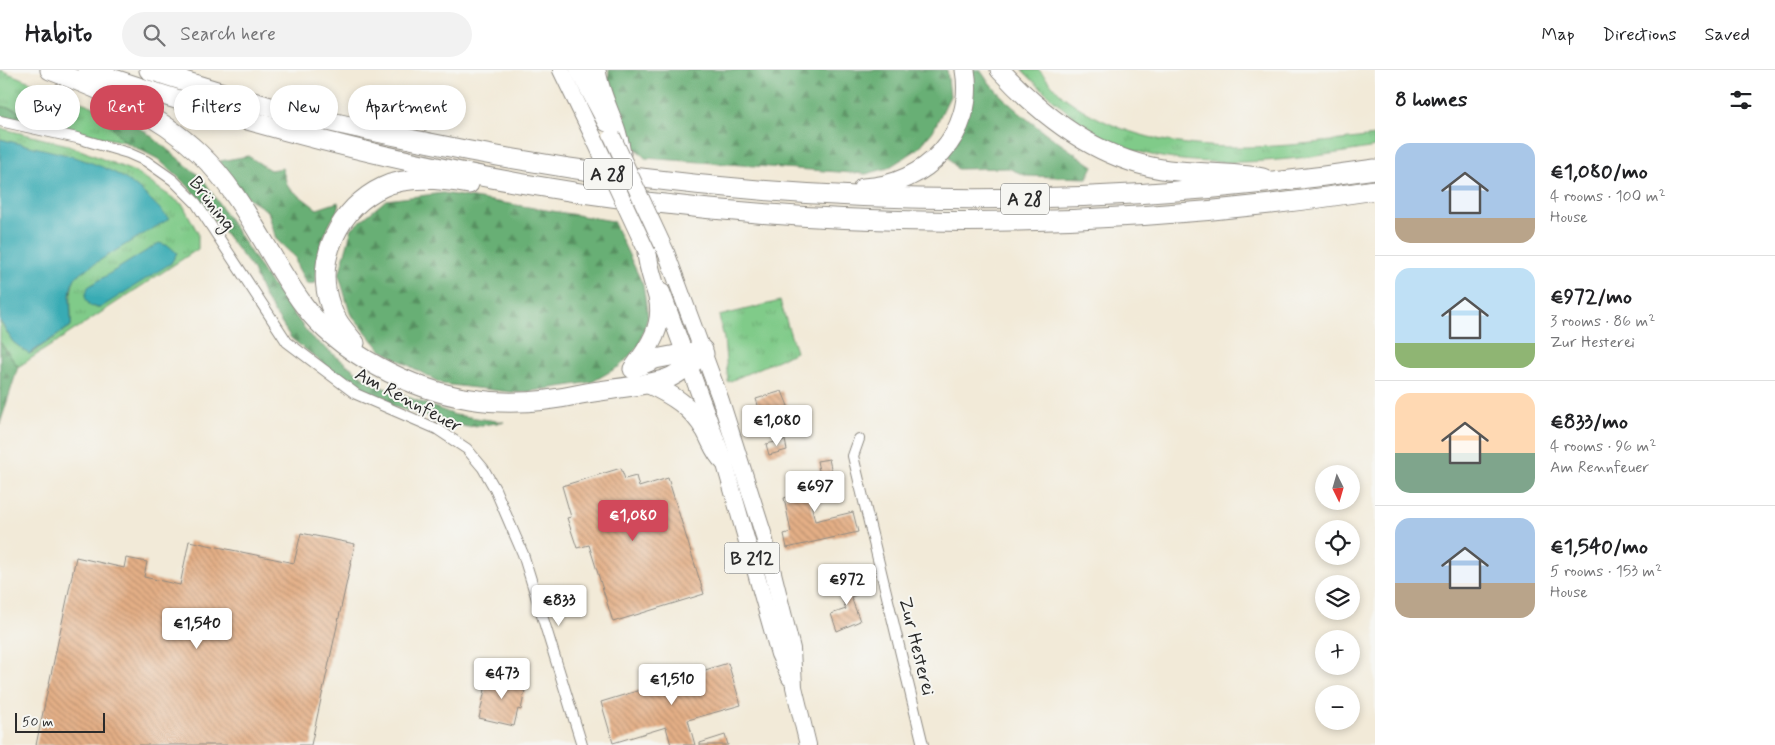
<!DOCTYPE html>
<meta charset="utf-8">
<style>
:root{--surface:#fff;--page:#f2f2f2;--text:#202124;--muted:#757577;--line:#e0e0e0;--accent:#d1495b}
body{margin:0;font-family:Mynerve,sans-serif;background:var(--page);color:var(--text);height:100vh;display:flex;flex-direction:column;font-size:19px;white-space:nowrap}
*{box-sizing:border-box;margin:0}
p{font-size:16px;color:var(--muted)}
.icon{flex:none;width:28px;height:28px;fill:none;stroke:currentColor;stroke-width:2;stroke-linecap:round;stroke-linejoin:round}
.map{position:relative;flex:1;overflow:hidden}
.details{display:flex;flex-direction:column;background:var(--surface);width:400px}
.details>*{flex:none}
.hud{position:absolute;left:15px;top:15px;width:475px;height:45px;display:flex;gap:10px}
.needle{width:32px;rotate:175deg}
.controls{position:absolute;left:1315px;top:395px;display:grid;gap:10px}
.controls a{display:grid;place-items:center;width:45px;height:45px;border-radius:50%;background:var(--surface);box-shadow:0 2px 8px #0003;font-size:25px}
.scale{position:absolute;left:15px;bottom:12px;width:90px;box-sizing:border-box;padding-left:5px;border:2px solid #2b2b2b;border-top:0;font-size:14px;line-height:18px;white-space:nowrap;color:#2b2b2b;-webkit-text-stroke:4px #f6f6f2;paint-order:stroke}
.price{position:absolute;translate:-50% -42px;padding:0 11px;border-radius:5px;background:#fff;color:#222;font-size:16px;line-height:32px;filter:drop-shadow(0 1px 2px #0008)}
.price::after{content:'';position:absolute;left:50%;top:30px;width:15px;height:11px;margin-left:-8px;background:inherit;clip-path:polygon(0 0,100% 0,50% 100%)}
.price.selected{background:var(--accent);color:#fff}
ul{padding:0;list-style:none}
li{display:flex;align-items:center;gap:15px;height:125px;padding:0 20px}
li+li{border-top:1px solid var(--line)}
li span{display:grid;place-items:center;flex:none;width:140px;height:100px;border-radius:15px;color:#555}
li>.icon{margin-inline-start:auto}
span .icon{width:60px;height:60px;fill:#fffc;stroke-width:1}
li b{font-size:21px}
h2{display:flex;justify-content:space-between;align-items:center;height:60px;padding:0 20px;font-size:21px}
.chip{padding:0 18px;border-radius:22px;background:var(--surface);box-shadow:0 2px 8px #0003;font-size:18px;line-height:45px}
.chip.selected{background:var(--accent);color:#fff}
header{display:flex;align-items:center;gap:30px;box-sizing:border-box;height:70px;padding:0 25px;background:var(--surface);border-bottom:1px solid var(--line)}
header strong{font-size:24px}
nav{display:flex;gap:28px;margin-inline-start:auto;font-size:18px}
.search{width:350px;height:45px;background:var(--page);display:flex;align-items:center;gap:12px;box-sizing:border-box;padding:0 18px;border-radius:28px;color:var(--muted);font-size:19px}
main{display:flex;flex:1;min-height:0}
.map>svg:first-child{display:block}
</style>
<header>
<strong>Habito</strong>
<div class="search"><svg class="icon" aria-label="search" viewBox="0 0 24 24"><circle cx="10" cy="10" r="6"/><path d="M15 15l6 6"/></svg>Search here</div>
<nav><a>Map</a><a>Directions</a><a>Saved</a></nav>
</header>
<main>
<div class="map">
<svg width="1375" height="675" viewBox="0 0 1375 675">
<defs>
<pattern id="grass-tufts" width="24" height="20" patternUnits="userSpaceOnUse" patternTransform="scale(1.25)"><rect width="24" height="20" fill="#80cb89"/><path d="M3 7l-1-3M5 7V3M7 7l1-3M15 17l-1-3M17 17v-4M19 17l1-3" fill="none" stroke="#6fae76"/></pattern>
<pattern id="forest-firs" width="22" height="20" patternUnits="userSpaceOnUse" patternTransform="scale(1.25)"><rect width="22" height="20" fill="#68af75"/><path d="M5 1l3.5 6h-7zM16 11l3.5 6h-7z" fill="#568f60"/></pattern>
<pattern id="building-back-hatch" width="6" height="6" patternUnits="userSpaceOnUse" patternTransform="scale(1.25)"><rect width="6" height="6" fill="#e4af86"/><path d="M-1 5l2 2M0 0l6 6M5-1l2 2" fill="none" stroke="#b98f6e"/></pattern>
</defs>
<rect width="100%" height="100%" fill="#f6f6f2"/>
<filter id="ink" filterUnits="userSpaceOnUse"><feTurbulence type="fractalNoise" baseFrequency=".02" numOctaves="2"/><feDisplacementMap in="SourceGraphic" scale="10" xChannelSelector="R" yChannelSelector="G"/><feConvolveMatrix kernelMatrix="1 2 1 2 8 2 1 2 1" color-interpolation-filters="sRGB"/></filter>
<filter id="wash" filterUnits="userSpaceOnUse"><feTurbulence type="fractalNoise" baseFrequency=".0096" numOctaves="4" result="noise"/><feDisplacementMap in="SourceGraphic" scale="20" xChannelSelector="R" yChannelSelector="G"/><feGaussianBlur stdDeviation="1.12" result="paint"/><feColorMatrix in="noise" values="0 0 0 0 0 0 0 0 0 0 0 0 0 0 0 0 0 1.4 0 .05"/><feComposite in="paint" operator="in"/></filter>
<g filter="url(#wash)">
<rect width="100%" height="100%" fill="#f2ead8"/>
<g fill="url(#grass-tufts)" stroke="#567b5a">
<path d="M0,0L94,37L125,72L58,59L14,39L0,36Z"/>
<path d="M1022,0H1039C1048,10 1057,22 1068,30C1157,94 1273,78 1375,66V77C1301,90 1180,106 1111,71C1077,54 1049,26 1022,0Z"/>
<path d="M0,58L68,75L135,102L183,135L198,163V179L18,297L0,272V251L13,272L30,284L71,256C72,235 68,228 75,206L83,90L0,69Z"/>
<path d="M780,231L796,282L728,312L724,269L719,246Z"/>
</g>
<g fill="url(#forest-firs)" stroke="#4a6d50">
<path d="M609,0H947L950,26L933,61L918,79L888,98L866,104L645,88L632,75L608,11Z"/>
<path d="M973,0H980C1007,40 1053,68 1093,96L1087,108L1027,106L1008,98L957,99L945,82Z"/>
<path d="M0,36L14,39L58,59L0,46Z"/>
<path d="M94,37L145,61L203,109L267,208L311,267L371,313L455,345L504,352L467,357L397,338L352,317L291,268L265,228L252,198L188,116L158,89L125,72Z"/>
<path d="M248,86L270,100L282,98L288,117L317,139L338,132L339,138C323,164 316,182 316,213L307,214L297,196L295,187L276,169L268,141C242,125 235,119 220,91Z"/>
<path d="M443,123L613,151L643,215L648,247L639,276L620,296L592,312L519,323L442,314L381,280L350,243L339,205L352,158L386,130Z"/>
<path d="M0,272L18,297L0,354Z"/>
</g>
<g fill="#39abb4" stroke="#326b70">
<path d="M0,69C39,79 81,85 117,104C137,115 154,132 169,149C156,157 79,201 75,208C66,223 72,240 71,256L29,284L13,272L0,251Z"/>
<path d="M159,173L169,176L177,183L171,193L100,238L90,236L85,227L88,217Z"/>
</g>
<g id="blocks">
<g fill="url(#building-back-hatch)">
<path d="M782,321L792,346L764,354L756,329Z"/>
<path d="M785,370L787,380L769,385L766,374Z"/>
<path d="M829,389L835,416L821,419V422L809,425L815,451L853,442L858,462L787,478L784,464L791,462L784,428L794,425L792,416L821,410L817,391Z"/>
<path d="M621,398L625,409L636,406L639,417L668,408L704,524L613,552L589,475L577,478L567,448L571,447L562,416Z"/>
<path d="M301,463L355,474L311,675H36L76,487L124,498L126,488L147,492L144,507L180,515L189,471L294,493Z"/>
<path d="M853,508L859,524L851,527L860,551L837,561L831,544L846,539L836,515Z"/>
<path d="M728,593L741,635L688,650L695,675H671L666,657L613,673L601,632Z"/>
<path d="M488,605L524,612L522,620H525L521,640L518,639L514,656L479,648Z"/>
<path d="M725,665L728,675H700V673Z"/>
</g>
</g>
</g>
<g filter="url(#ink)">
<use href="#blocks" fill-opacity="0" stroke="#8e8a82" stroke-width="1"/>
<g fill="none" stroke-linecap="round" stroke-linejoin="round">
<defs>
<g id="street">
<path d="M0,51L77,68L128,83L146,91L173,110L196,133L287,272L356,324L437,359L467,379L483,398L495,419L523,484L582,675"/>
<path d="M859,369L853,386L923,675"/>
</g>
<g id="primary">
<path d="M561,0L591,62"/>
<path d="M578,0L606,53"/>
<path d="M666,182L720,328L763,463L792,579L794,617L808,675"/>
<path d="M662,222L724,391L779,584L790,608"/>
</g>
<g id="highway">
<path d="M50,0C103,20 157,43 199,83C244,125 267,185 303,234C338,283 412,320 470,329C507,335 545,332 581,324C605,319 652,316 671,307C683,301 694,292 704,284"/>
<path d="M87,0C228,48 372,87 519,113C800,162 1093,164 1375,120"/>
<path d="M149,0C191,13 232,26 274,38C322,51 372,61 420,71C735,137 1057,146 1375,99"/>
<path d="M596,0C600,30 618,54 621,84"/>
<path d="M1000,0C1044,48 1101,91 1168,100C1200,104 1231,102 1263,108"/>
<path d="M863,118C926,115 976,64 965,0"/>
<path d="M355,273C345,261 335,250 330,235C314,189 340,137 383,117C408,105 443,109 469,114"/>
<path d="M634,298L655,289L703,280"/>
<path d="M633,299C649,278 665,255 658,227C654,212 648,198 647,182"/>
<path d="M647,313C673,325 692,337 706,361C712,372 715,383 724,391"/>
</g>
</defs>
<use href="#street" stroke="#8e8a82" stroke-width="12"/>
<use href="#primary" stroke="#8e8a82" stroke-width="18"/>
<use href="#highway" stroke="#8e8a82" stroke-width="21"/>
<use href="#street" stroke="#fff" stroke-width="10"/>
<use href="#primary" stroke="#fff" stroke-width="16"/>
<use href="#highway" stroke="#fff" stroke-width="19"/>
<defs>
<g id="primary-bridge">
<path d="M591,62L647,182"/>
<path d="M612,66L666,182"/>
</g>
</defs>
<use href="#primary-bridge" stroke="#8e8a82" stroke-width="18" stroke-linecap="butt"/>
<use href="#primary-bridge" stroke="#fff" stroke-width="16"/>
</g>
</g>
<g text-anchor="middle" stroke-width="4" stroke-linejoin="round" paint-order="stroke">
<g fill="#f6f6f2" stroke="#686867" stroke-width="1">
<rect x="584" y="88.5" width="48" height="31" rx="4"/>
<rect x="1001" y="113.5" width="48" height="31" rx="4"/>
<rect x="724.5" y="472.5" width="55" height="31" rx="4"/>
</g>
<g font-size="18" font-weight="bold" fill="#2b2b2b">
<text x="608" y="110">A 28</text>
<text x="1025" y="135">A 28</text>
<text x="752" y="494">B 212</text>
</g>
<g font-size="19" fill="#2b2b2b" stroke="#f6f6f2">
<text transform="translate(213 133) rotate(53)" y="7">Brüning</text>
<text transform="translate(409 329) rotate(28)" y="7">Am Rennfeuer</text>
<text transform="translate(918 576) rotate(76)" y="7">Zur Hesterei</text>
</g>
</g>
</svg>
<div class="controls">
<a><svg class="needle" viewBox="-14 -14 28 28"><path d="M0-13l5 13h-10z" fill="#e53935"/><path d="M0 13l5-13h-10z" fill="#757577"/></svg></a>
<a><svg class="icon" aria-label="locate" viewBox="0 0 24 24"><circle cx="12" cy="12" r="6"/><path d="M12 2v4M12 18v4M2 12h4M18 12h4"/></svg></a>
<a><svg class="icon" aria-label="layers" viewBox="0 0 24 24"><path d="M12 4l9 5-9 5-9-5zM3 14l9 5 9-5"/></svg></a>
<a>+</a>
<a>−</a>
</div>
<div class="scale">50 m</div>
<b class="price" style="left:777px;top:377px">€1,080</b>
<b class="price" style="left:815px;top:443px">€697</b>
<b class="price selected" style="left:633px;top:472px">€1,080</b>
<b class="price" style="left:847px;top:536px">€972</b>
<b class="price" style="left:559px;top:557px">€833</b>
<b class="price" style="left:197px;top:580px">€1,540</b>
<b class="price" style="left:502px;top:630px">€473</b>
<b class="price" style="left:672px;top:636px">€1,510</b>
<div class="hud">
<a class="chip">Buy</a>
<a class="chip selected">Rent</a>
<a class="chip">Filters</a>
<a class="chip">New</a>
<a class="chip">Apartment</a>
</div>
</div>
<section class="details">
<h2>8 homes<svg class="icon" aria-label="filters" viewBox="0 0 24 24"><path d="M4 7h16M4 17h16"/><circle cx="9" cy="7" r="2"/><circle cx="15" cy="17" r="2"/></svg></h2>
<ul>
<li><span style="background:linear-gradient(#a9c7e8 75%,#b9a48a 0)"><svg class="icon" aria-label="home" viewBox="0 0 24 24"><path d="M3 11l9-7 9 7M6 9v11h12V9"/></svg></span><div><b>€1,080/mo</b><p>4 rooms · 100 m²</p><p>House</p></div></li>
<li><span style="background:linear-gradient(#bfe0f5 75%,#8fb573 0)"><svg class="icon" aria-label="home" viewBox="0 0 24 24"><path d="M3 11l9-7 9 7M6 9v11h12V9"/></svg></span><div><b>€972/mo</b><p>3 rooms · 86 m²</p><p>Zur Hesterei</p></div></li>
<li><span style="background:linear-gradient(#ffd9b3 60%,#7fa58c 0)"><svg class="icon" aria-label="home" viewBox="0 0 24 24"><path d="M3 11l9-7 9 7M6 9v11h12V9"/></svg></span><div><b>€833/mo</b><p>4 rooms · 96 m²</p><p>Am Rennfeuer</p></div></li>
<li><span style="background:linear-gradient(#a9c7e8 65%,#b9a48a 0)"><svg class="icon" aria-label="home" viewBox="0 0 24 24"><path d="M3 11l9-7 9 7M6 9v11h12V9"/></svg></span><div><b>€1,540/mo</b><p>5 rooms · 153 m²</p><p>House</p></div></li>
</ul>
</section>
</main>
